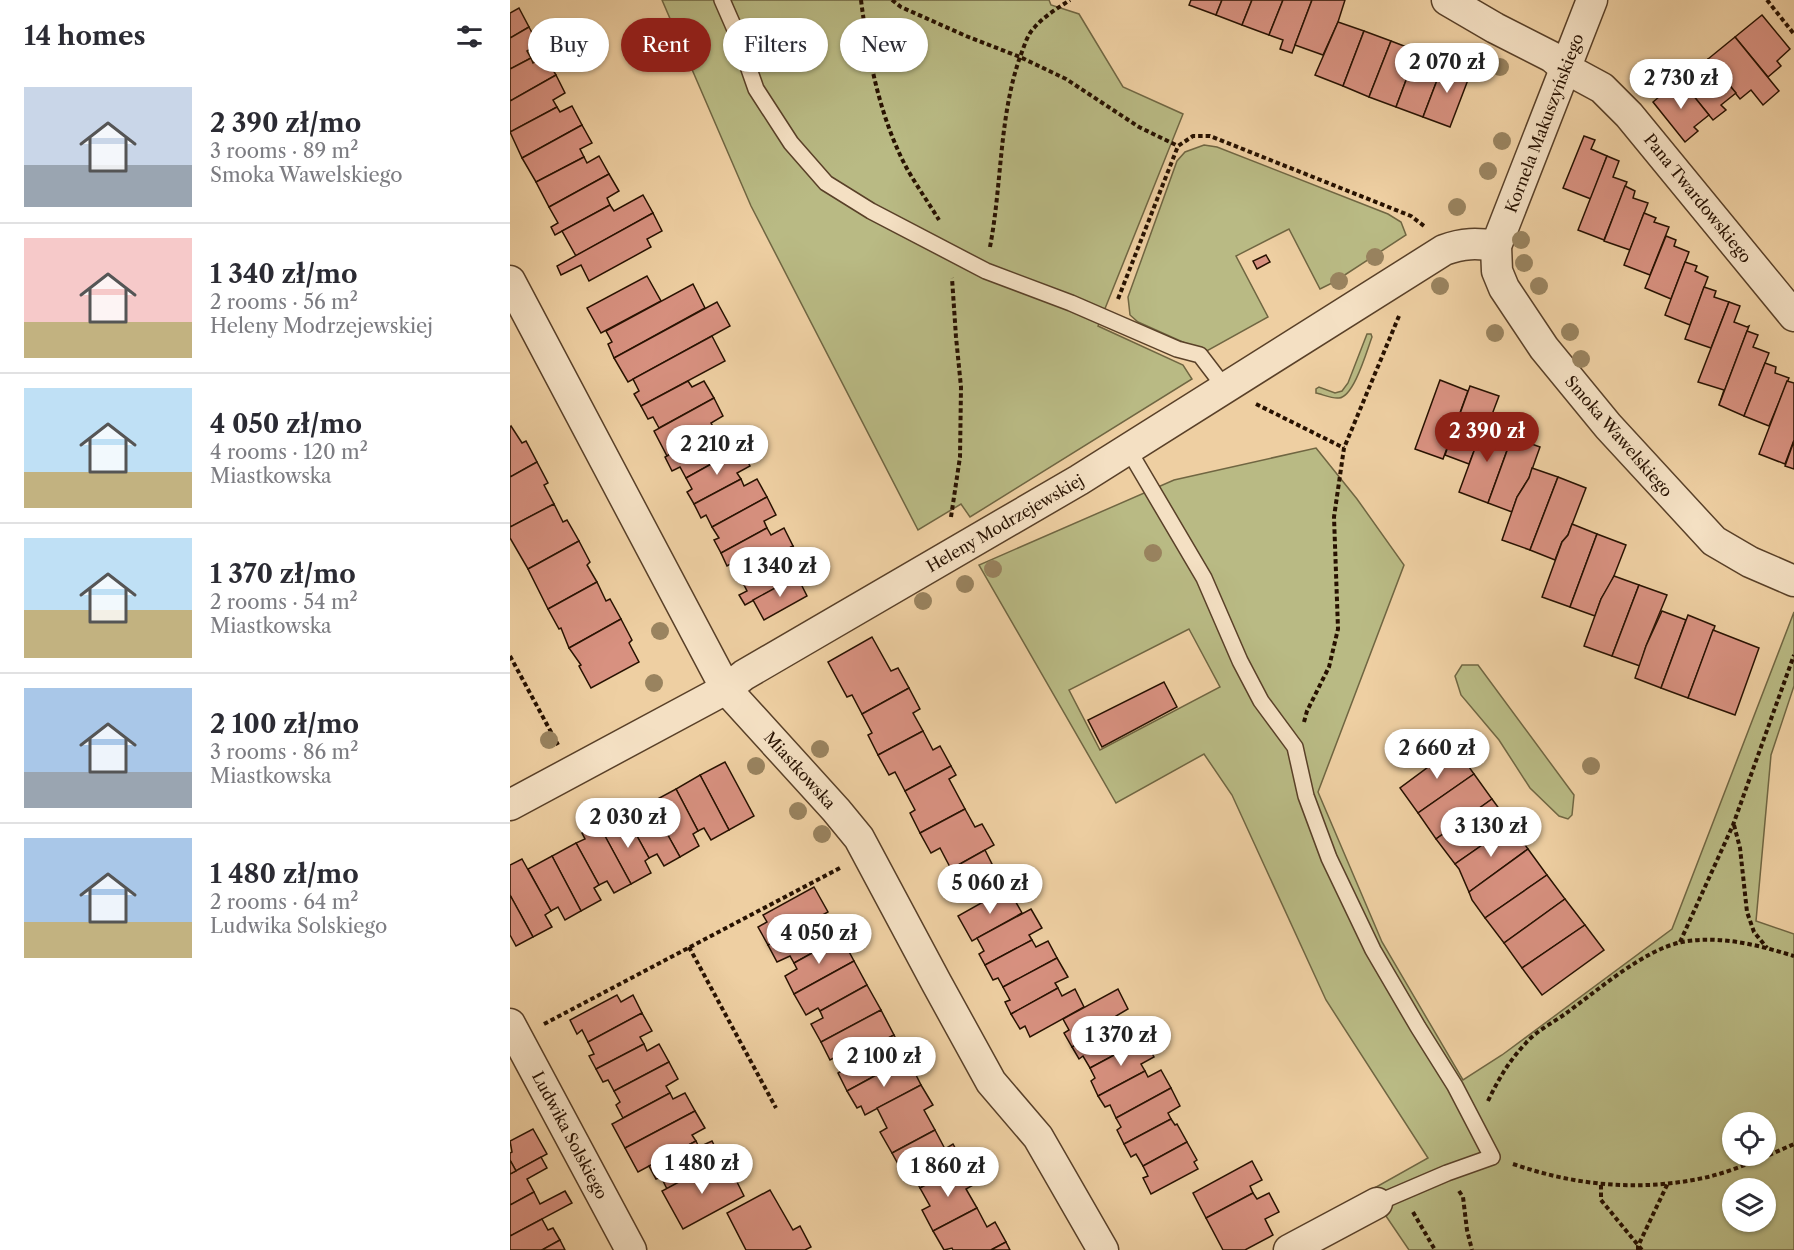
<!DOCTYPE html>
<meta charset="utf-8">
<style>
:root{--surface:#fff;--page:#f7f7f7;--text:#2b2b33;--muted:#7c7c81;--line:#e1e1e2;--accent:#8f2418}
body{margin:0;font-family:"Libre Caslon Text",serif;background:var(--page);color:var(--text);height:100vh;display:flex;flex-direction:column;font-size:22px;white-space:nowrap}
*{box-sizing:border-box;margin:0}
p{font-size:20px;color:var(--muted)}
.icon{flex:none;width:33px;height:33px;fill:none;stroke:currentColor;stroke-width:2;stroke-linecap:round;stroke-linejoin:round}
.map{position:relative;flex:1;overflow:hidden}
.details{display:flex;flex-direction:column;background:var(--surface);width:510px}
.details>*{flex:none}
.hud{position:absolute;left:18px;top:18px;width:570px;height:54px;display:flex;gap:12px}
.buttons{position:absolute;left:1212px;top:1112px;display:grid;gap:12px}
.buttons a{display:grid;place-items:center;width:54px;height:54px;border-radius:50%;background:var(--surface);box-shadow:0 2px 4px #0004;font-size:30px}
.price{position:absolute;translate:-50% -51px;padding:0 14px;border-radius:21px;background:#fff;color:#222;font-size:20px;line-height:39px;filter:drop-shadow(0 2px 3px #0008)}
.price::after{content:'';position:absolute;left:50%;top:36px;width:18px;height:14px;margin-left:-9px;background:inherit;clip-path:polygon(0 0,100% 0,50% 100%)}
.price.active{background:var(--accent);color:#fff}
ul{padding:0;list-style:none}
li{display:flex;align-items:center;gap:18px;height:150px;padding:0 24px}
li+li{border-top:2px solid var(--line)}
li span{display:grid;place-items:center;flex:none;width:168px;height:120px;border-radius:0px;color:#555}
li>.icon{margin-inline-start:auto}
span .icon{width:72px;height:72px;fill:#fffc;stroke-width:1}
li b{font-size:26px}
h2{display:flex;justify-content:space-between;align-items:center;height:72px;padding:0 24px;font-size:26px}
.chip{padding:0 21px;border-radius:27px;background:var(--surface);box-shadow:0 2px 4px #0004;font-size:21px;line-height:54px}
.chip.active{background:var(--accent);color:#fff}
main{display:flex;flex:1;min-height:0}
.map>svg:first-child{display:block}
</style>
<main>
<section class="details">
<h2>14 homes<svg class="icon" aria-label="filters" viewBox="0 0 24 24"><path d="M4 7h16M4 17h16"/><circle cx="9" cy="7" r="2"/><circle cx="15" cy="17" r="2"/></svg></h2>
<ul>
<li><span style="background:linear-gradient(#c9d6e8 65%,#9aa5b1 0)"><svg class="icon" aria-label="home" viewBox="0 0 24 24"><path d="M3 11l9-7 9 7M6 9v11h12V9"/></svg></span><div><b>2 390 zł/mo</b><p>3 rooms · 89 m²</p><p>Smoka Wawelskiego</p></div></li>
<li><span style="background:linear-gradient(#f6c9c9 70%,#c2b280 0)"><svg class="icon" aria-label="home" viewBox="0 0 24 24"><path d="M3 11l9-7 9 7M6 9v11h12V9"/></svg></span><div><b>1 340 zł/mo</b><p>2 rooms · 56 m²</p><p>Heleny Modrzejewskiej</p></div></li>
<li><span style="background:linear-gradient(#bfe0f5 70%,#c2b280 0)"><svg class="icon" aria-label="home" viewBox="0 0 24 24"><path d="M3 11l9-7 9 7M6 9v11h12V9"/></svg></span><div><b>4 050 zł/mo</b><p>4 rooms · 120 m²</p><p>Miastkowska</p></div></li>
<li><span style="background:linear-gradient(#bfe0f5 60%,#c2b280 0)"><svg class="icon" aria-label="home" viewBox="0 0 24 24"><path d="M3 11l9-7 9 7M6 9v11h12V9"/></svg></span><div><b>1 370 zł/mo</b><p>2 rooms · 54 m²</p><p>Miastkowska</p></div></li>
<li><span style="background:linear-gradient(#a9c7e8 70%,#9aa5b1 0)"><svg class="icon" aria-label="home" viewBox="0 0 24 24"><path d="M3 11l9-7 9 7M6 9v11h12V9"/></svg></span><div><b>2 100 zł/mo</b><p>3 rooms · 86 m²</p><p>Miastkowska</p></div></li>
<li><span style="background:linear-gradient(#a9c7e8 70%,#c2b280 0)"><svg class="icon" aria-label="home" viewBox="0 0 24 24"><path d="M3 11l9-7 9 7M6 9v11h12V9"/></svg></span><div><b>1 480 zł/mo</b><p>2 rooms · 64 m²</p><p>Ludwika Solskiego</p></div></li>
</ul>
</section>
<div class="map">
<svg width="1284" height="1250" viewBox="0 0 1284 1250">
<rect width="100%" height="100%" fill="#eecfa2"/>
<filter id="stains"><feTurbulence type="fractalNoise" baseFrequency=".00333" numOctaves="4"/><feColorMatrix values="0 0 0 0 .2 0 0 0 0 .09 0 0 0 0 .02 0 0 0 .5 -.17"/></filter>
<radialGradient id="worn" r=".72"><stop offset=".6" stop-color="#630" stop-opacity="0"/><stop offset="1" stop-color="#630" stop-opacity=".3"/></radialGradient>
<g fill="#b9ba84" stroke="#706642" stroke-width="1.5" fill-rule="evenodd">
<path d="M152,0H539L541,5L569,14L613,87L673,114L588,326L673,365L682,379L460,517L451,504L408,530L241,206Z"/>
<path d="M694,145L707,147L878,214L891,222L896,235L824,282L810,289L779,229L726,256L758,317L695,352L628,322L620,315L618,297L667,161L675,152Z"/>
<path d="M857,334H861L862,337C857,350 844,397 829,398C822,399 812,394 806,393V389L809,387L825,393L832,391L838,383Z"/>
<path d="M806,448L847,499L894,565L808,792L872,942L953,1080L992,1055L1162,929L1284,612V686L1261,755L1246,921L1284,934V1250H899L859,1191L918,1158L816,1000L722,795L694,754L606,803L469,565L664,480ZM679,629L710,687L590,750L559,690ZM1222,1122H1256V1155H1222ZM1222,1188H1256V1221H1222Z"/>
<path d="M952,665H968L1064,795L1062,815L1058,819L1049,816L1020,788L989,740L951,695L945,676Z"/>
</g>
<g fill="#d89180" stroke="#271100" stroke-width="1.5">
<path d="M681,0H712L706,15L679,5Z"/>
<path d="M712,0H742L732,25L706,15Z"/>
<path d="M742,0H773L759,35L732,25Z"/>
<path d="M773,0H802L782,53L770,49L773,40L759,35Z"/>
<path d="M802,0H835L828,22L813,55L785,45Z"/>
<path d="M9,8L19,27L0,38V13Z"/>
<path d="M1252,15L1280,49L1267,61L1271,66L1258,77L1225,37Z"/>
<path d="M828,22L854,31L833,86L805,75Z"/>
<path d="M19,27L28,44L17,51L21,58L0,69V38Z"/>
<path d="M854,31L881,41L859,97L833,86Z"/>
<path d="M1225,37L1269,91L1253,105L1241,90L1230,99L1198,59Z"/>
<path d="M881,41L907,51L886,107L859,97Z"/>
<path d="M907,51L930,58L934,62L913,117L886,107Z"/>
<path d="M35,56L46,75L0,101V69L21,58L23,63Z"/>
<path d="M1198,59L1226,93L1211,105L1216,110L1203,120L1171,81Z"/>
<path d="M934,62L961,72L940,127L913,117Z"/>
<path d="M46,75L55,93L43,100L47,107L0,132V101Z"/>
<path d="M1170,79L1199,115L1184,127L1188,131L1175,142L1143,102Z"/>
<path d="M62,106L72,125L12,158L0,132L47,107L50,112Z"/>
<path d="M72,125L82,143L70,149L74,157L26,182L12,158Z"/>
<path d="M1074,136L1085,140L1081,149L1097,156L1081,199L1053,188Z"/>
<path d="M89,156L99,174L39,207L26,182L74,157L77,163Z"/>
<path d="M1097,156L1109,161L1103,177L1117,182L1094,240L1068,230Z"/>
<path d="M99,174L109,191L97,198L100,205L45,235L41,227L48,223L39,207Z"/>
<path d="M1115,186L1125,191L1123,198L1138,203L1120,250L1094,241Z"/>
<path d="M133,195L143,213L66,256L52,231L100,205L104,211Z"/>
<path d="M143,213L152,231L137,239L141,247L79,281L71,265L51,275L47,266Z"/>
<path d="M1134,213L1146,218L1144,222L1159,227L1140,275L1114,265Z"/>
<path d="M1156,236L1166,240L1164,246L1179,252L1161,299L1135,288Z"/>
<path d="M756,255L760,262L747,269L743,261Z"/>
<path d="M1175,262L1187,266L1185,271L1198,277L1180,325L1155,315Z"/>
<path d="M137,276L151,301L91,333L77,308Z"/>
<path d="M183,284L195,308L104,358L98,344L102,342L96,331Z"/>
<path d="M1194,287L1206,291L1204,297L1219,302L1201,348L1175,339Z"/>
<path d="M207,302L220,326L118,382L104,358Z"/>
<path d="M1219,302L1230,306L1224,322L1237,327L1239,326L1209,405L1214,390L1188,382Z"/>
<path d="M1237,331L1248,335L1243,347L1259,353L1234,416L1209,405Z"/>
<path d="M202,336L215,361L131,406L124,394L129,391L123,379Z"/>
<path d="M1255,363L1266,367L1265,373L1279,378L1259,426L1234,416Z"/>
<path d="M930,380L958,391L933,459L905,449Z"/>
<path d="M178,381L182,387L194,381L204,398L149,428L143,417L138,419L131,406Z"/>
<path d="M1277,381L1284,383V440L1275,464L1249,454Z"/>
<path d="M960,386L989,396L975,433L964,451L959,464L935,455Z"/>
<path d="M204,398L213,416L201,423L205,430L157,456L144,431Z"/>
<path d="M979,422L1004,431L978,503L949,492L964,451L975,433Z"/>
<path d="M1,426L12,443L16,441L27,462L0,477V427Z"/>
<path d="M205,430L209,437L221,431L230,448L176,478L170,467L162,471L155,457Z"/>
<path d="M1002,437L1030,447L1019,478L1007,497L1002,512L978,503Z"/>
<path d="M1284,441V469L1275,466Z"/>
<path d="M230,448L240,466L227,473L231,479L184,504L177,492L182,489L176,478Z"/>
<path d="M27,462L38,483L34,485L44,504L0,527V477Z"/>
<path d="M1022,468L1048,477L1020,550L992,540L1007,497L1019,478Z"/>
<path d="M1048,477L1076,488L1058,535L1052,542L1045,560L1020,550Z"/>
<path d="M231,479L234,486L247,479L257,497L202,527L196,515L191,518L184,504Z"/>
<path d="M257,497L266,515L254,521L257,528L211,553L204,540L209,538L202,527Z"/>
<path d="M44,504L53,522L57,520L69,541L18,569L0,538V527Z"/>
<path d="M1062,524L1087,534L1060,607L1032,597L1052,542L1058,535Z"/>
<path d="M257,528L261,535L274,528L283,546L229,575L222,563L217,566L211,553Z"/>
<path d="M1087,534L1116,545L1102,581L1091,599L1085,616L1060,607Z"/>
<path d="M69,541L80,562L77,565L87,582L38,609L18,569Z"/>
<path d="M283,546L297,571L235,605L229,595L237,591L229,575Z"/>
<path d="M287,576L297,596L254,620L243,600Z"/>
<path d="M1104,576L1129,585L1102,656L1074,646L1091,599Z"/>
<path d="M87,582L96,601L100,599L111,619L59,648L51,628L49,629L38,609Z"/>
<path d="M1129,585L1157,595L1136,646L1130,666L1102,656Z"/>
<path d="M1152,611L1176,620L1151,688L1125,678L1136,646Z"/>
<path d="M1178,615L1205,626L1178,698L1151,688Z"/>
<path d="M111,619L122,640L119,643L129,662L81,688L69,666L71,665L59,648Z"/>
<path d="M1203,630L1249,648L1225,715L1178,698Z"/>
<path d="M362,637L381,671L388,668L399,688L352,714L342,695L337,697L318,662Z"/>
<path d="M654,682L667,707L592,747L578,720Z"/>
<path d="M399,688L410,709L403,713L413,731L368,755L358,735L362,733L352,714Z"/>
<path d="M413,731L423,750L430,746L441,766L395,791L385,772L379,775L368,755Z"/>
<path d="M945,747L964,774L908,813L890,788Z"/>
<path d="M215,762L244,816L219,830L190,775Z"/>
<path d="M441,766L446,775L439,779L455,809L410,833L400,813L405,810L395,791Z"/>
<path d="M964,774L982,799L926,839L908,813Z"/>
<path d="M190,775L219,830L201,840L194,828L188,831L166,789Z"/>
<path d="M166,789L188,831L183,834L189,846L170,857L140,803Z"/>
<path d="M982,799L1001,825L945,864L926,839Z"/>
<path d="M140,803L170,857L154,866L147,854L139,858L116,816Z"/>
<path d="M455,809L465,827L472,824L484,845L441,869L430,848L421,853L410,833Z"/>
<path d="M116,816L139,858L135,861L141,873L121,884L91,829Z"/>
<path d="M89,825L121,884L104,893L97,881L89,885L66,843L75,839L72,833Z"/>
<path d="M1001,825L1018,849L959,892L949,869L945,864Z"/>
<path d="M66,843L89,885L84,888L91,900L71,911L42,856Z"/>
<path d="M1018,849L1037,875L975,918L962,900L959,892Z"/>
<path d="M475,850L482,864L448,882L441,869Z"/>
<path d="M42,856L71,911L55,920L48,907L41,911L18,869Z"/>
<path d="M12,859L41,911L35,915L42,927L23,937L0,895V865Z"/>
<path d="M1037,875L1055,899L994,943L975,918Z"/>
<path d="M304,887L318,912L258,945L248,927L257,922L253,915Z"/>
<path d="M496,889L501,898L503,897L512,913L462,941L448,916Z"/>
<path d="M0,895L23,937L6,946L0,935Z"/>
<path d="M1055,899L1075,925L1012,968L994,943Z"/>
<path d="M521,909L532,928L519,935L522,940L475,965L469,954L474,951L467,938Z"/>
<path d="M313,915L319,926L324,924L331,937L284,963L280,956L267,962L258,945Z"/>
<path d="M1075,925L1094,950L1032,995L1012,968Z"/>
<path d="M331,937L344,961L284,994L275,976L287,969L284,963Z"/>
<path d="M522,940L526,947L538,941L547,958L493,987L488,978L483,980L475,965Z"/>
<path d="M547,958L558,977L545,983L548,988L501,1014L495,1002L500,1000L493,987Z"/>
<path d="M344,961L357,985L310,1011L308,1008L296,1015L284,994Z"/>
<path d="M357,985L371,1010L311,1042L301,1024L313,1018L310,1011Z"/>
<path d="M548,988L552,996L565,989L574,1007L520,1037L515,1026L510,1029L501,1014Z"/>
<path d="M608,989L618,1009L606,1016L609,1022L562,1047L554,1033L559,1030L553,1019Z"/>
<path d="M107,995L111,1002L123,995L132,1013L78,1042L72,1030L67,1034L60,1020Z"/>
<path d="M371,1010L384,1035L336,1060L333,1053L320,1060L311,1042Z"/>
<path d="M132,1013L142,1031L130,1037L134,1044L86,1069L79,1056L84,1054L78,1042Z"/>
<path d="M625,1021L634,1039L580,1068L573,1056L569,1059L562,1047L609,1022L612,1028Z"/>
<path d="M384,1035L390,1046L385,1048L392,1061L337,1091L328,1073L340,1066L336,1060Z"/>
<path d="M634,1039L644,1057L631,1064L635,1071L588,1096L581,1081L585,1078L580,1068Z"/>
<path d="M134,1044L137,1051L149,1044L159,1062L104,1091L98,1080L93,1082L86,1069Z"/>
<path d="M392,1061L398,1072L403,1069L411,1085L355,1115L351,1106L347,1108L337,1091Z"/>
<path d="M159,1062L168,1079L156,1086L160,1093L113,1118L106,1105L110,1102L104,1091Z"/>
<path d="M651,1070L661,1088L606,1118L600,1105L595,1107L588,1096L635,1071L638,1077Z"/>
<path d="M411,1085L423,1105L414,1110L425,1130L382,1153L370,1132L377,1128L367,1108Z"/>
<path d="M661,1088L670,1106L658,1113L661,1119L614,1144L607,1130L611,1127L606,1118Z"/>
<path d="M160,1093L163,1099L175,1093L185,1111L115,1148L102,1124Z"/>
<path d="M185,1111L195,1128L182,1135L186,1141L128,1172L115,1148Z"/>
<path d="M661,1119L665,1125L667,1124L677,1142L633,1166L626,1154L621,1157L614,1144Z"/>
<path d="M23,1129L37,1154L6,1171L0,1160V1153L2,1152L0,1141Z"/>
<path d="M425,1130L435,1149L443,1144L454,1164L410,1188L400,1170L393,1173L382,1153Z"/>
<path d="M186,1141L189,1147L202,1141L211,1159L157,1189L151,1177L146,1179L139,1166Z"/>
<path d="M677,1142L687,1160L684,1162L688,1169L641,1194L633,1178L638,1176L633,1166Z"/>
<path d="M31,1157L37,1168L17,1179L24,1192L0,1205V1174Z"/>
<path d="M0,1160L6,1171L0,1174Z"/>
<path d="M208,1161L216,1178L223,1174L234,1196L173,1229L152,1191Z"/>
<path d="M742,1161L752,1180L740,1186L743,1193L696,1218L683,1193Z"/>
<path d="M454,1164L465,1184L456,1189L467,1208L423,1231L412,1210L420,1206L410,1188Z"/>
<path d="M260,1190L283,1230L290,1226L301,1247L295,1250H236L217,1213Z"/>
<path d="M55,1191L62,1203L0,1236V1205L24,1192L30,1204Z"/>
<path d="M743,1193L747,1199L759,1193L769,1212L755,1219L763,1235L735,1250H713L696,1218Z"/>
<path d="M467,1208L477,1227L485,1222L496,1242L481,1250H443L442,1248L434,1250L423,1231Z"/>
<path d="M32,1219L38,1230L43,1228L50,1240L32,1250H0V1236Z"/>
<path d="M50,1240L55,1250H32Z"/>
<path d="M496,1242L500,1250H481Z"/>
</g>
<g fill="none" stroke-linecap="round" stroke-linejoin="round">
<defs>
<g id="lane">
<path d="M212,0L226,32L246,89L281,143L316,183L361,211L476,271L561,303L667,349L690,355L716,389"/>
<path d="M618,449L694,578L730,661L751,701L785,747L796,796L819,858L863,950L908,1027L945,1086L982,1157L937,1173L867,1203"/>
</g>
<g id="street">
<path d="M937,0L985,28L1042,57L1055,68L1092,88L1119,115L1284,316"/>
<path d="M1082,0L986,246L987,271L994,288L1034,348L1098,426L1204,541L1240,562L1284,581"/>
<path d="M0,281L216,689L326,810L349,838L426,982L481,1082L528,1137L593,1250"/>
<path d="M0,805L201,697L216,689L234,675L569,480L934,250C953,243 967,243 986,246"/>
<path d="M0,1024L121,1250"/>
<path d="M779,1250L867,1203"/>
</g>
</defs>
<use href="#lane" stroke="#594028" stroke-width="18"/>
<use href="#street" stroke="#594028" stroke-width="33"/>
<g stroke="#271100" stroke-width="4" stroke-dasharray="4.5 3" stroke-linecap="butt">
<path d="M351,0C358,55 368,110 393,161C403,181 417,200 429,220"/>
<path d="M382,0L391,7L456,36L510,57L556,79L629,127L668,146"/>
<path d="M1257,0L1284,34"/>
<path d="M480,247C492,184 489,117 510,57C514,47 517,35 524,28C534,16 548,8 560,0"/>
<path d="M608,299L668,146L683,136H700L901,216L914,226"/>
<path d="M746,404L834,448"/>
<path d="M441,517L450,457L451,387L446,337L442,278"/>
<path d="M0,656L48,745"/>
<path d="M794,722L797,711L819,667L828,629L824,517L834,448L889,316"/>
<path d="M1224,825L1230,848L1237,912L1244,932L1257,948"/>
<path d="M1170,942L1223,825L1284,655"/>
<path d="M179,947L266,1108"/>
<path d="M34,1024L330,868"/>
<path d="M978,1101C988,1080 999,1061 1015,1044C1025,1032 1042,1023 1055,1014C1087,991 1133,950 1172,942C1210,935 1248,945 1284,956"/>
<path d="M1003,1164C1067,1186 1131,1192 1198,1177C1226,1170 1257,1156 1284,1144"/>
<path d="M1091,1185V1200L1132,1250"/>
<path d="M949,1191L953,1197L957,1230L962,1250"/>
<path d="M903,1212L925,1250"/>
<path d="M1128,1250V1246L1158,1183"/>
</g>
<use href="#lane" stroke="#f4e0c3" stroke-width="15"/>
<use href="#street" stroke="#f4e0c3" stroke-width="30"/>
</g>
<g fill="#99835f">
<circle cx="990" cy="67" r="9"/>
<circle cx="992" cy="141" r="9"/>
<circle cx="978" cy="171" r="9"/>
<circle cx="947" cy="207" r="9"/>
<circle cx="1011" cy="240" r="9"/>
<circle cx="865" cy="257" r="9"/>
<circle cx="1014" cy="263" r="9"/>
<circle cx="829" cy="281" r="9"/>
<circle cx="930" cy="286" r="9"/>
<circle cx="1029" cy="286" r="9"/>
<circle cx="1060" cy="332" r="9"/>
<circle cx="985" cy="333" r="9"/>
<circle cx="1071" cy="359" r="9"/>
<circle cx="643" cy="553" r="9"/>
<circle cx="483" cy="569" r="9"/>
<circle cx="455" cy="584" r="9"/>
<circle cx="413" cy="601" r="9"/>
<circle cx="150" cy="631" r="9"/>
<circle cx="144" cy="683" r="9"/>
<circle cx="39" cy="740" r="9"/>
<circle cx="310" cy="749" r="9"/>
<circle cx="246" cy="766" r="9"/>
<circle cx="1081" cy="766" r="9"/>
<circle cx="288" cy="811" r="9"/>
<circle cx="312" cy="834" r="9"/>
</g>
<g text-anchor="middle" stroke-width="4.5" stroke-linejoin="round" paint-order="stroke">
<g font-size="16" fill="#271100" stroke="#f4e0c3">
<text transform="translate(1034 123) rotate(-69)" y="6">Kornela Makuszyńskiego</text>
<text transform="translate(1188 198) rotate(51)" y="6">Pana Twardowskiego</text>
<text transform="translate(1109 436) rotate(49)" y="6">Smoka Wawelskiego</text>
<text transform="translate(495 523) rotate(-30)" y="6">Heleny Modrzejewskiej</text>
<text transform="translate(290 770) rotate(48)" y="6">Miastkowska</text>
<text transform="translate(60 1135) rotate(62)" y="6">Ludwika Solskiego</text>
</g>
</g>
<rect width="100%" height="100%" filter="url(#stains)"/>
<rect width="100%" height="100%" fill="url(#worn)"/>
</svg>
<div class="buttons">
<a><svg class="icon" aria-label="locate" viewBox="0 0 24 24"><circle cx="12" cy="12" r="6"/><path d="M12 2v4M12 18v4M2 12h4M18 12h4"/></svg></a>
<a><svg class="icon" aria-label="layers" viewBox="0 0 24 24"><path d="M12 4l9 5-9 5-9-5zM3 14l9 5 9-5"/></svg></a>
</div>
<b class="price" style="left:937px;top:94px">2 070 zł</b>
<b class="price" style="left:1171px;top:110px">2 730 zł</b>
<b class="price active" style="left:977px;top:463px">2 390 zł</b>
<b class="price" style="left:207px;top:476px">2 210 zł</b>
<b class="price" style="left:270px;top:598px">1 340 zł</b>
<b class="price" style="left:927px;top:780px">2 660 zł</b>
<b class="price" style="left:118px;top:849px">2 030 zł</b>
<b class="price" style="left:981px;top:858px">3 130 zł</b>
<b class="price" style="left:480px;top:915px">5 060 zł</b>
<b class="price" style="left:309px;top:965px">4 050 zł</b>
<b class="price" style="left:611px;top:1067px">1 370 zł</b>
<b class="price" style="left:374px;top:1088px">2 100 zł</b>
<b class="price" style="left:192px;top:1195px">1 480 zł</b>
<b class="price" style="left:438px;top:1198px">1 860 zł</b>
<div class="hud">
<a class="chip">Buy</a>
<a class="chip active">Rent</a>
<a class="chip">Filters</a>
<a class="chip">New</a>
</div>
</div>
</main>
